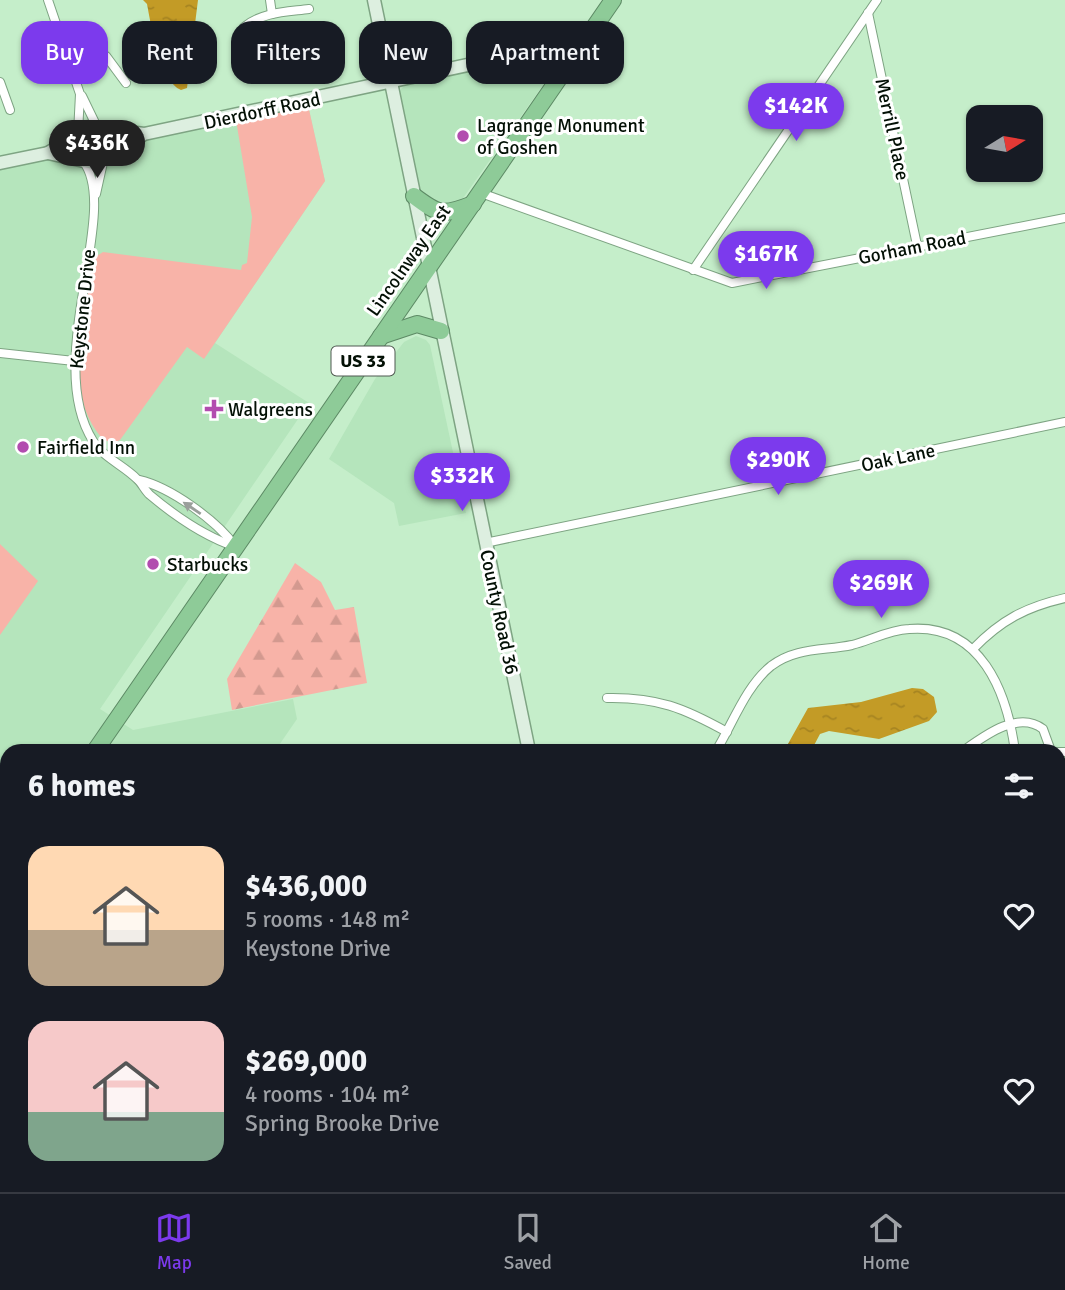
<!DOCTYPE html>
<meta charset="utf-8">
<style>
:root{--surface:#171b24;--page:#20242c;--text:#f1f3f6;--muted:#9ea1a6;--line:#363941;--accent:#7c3aed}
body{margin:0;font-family:Signika,sans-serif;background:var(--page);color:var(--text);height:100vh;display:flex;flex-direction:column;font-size:26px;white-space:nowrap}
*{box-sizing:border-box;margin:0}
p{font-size:23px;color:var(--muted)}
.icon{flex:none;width:38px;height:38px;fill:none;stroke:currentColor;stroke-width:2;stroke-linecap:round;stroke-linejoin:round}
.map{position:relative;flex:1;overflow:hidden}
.panel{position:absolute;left:0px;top:744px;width:1066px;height:450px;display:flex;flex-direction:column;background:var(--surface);border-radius:21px 21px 0 0;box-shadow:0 2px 5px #0004}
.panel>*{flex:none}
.hud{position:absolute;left:21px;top:21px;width:700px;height:63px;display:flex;gap:14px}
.needle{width:46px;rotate:79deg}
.buttons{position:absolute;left:966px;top:105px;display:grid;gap:14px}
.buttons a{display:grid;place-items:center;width:77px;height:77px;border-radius:14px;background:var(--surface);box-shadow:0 2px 5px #0004;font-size:35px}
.price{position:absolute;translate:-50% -60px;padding:0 16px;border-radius:24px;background:var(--accent);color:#fff;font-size:23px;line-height:46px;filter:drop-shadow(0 2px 4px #0008)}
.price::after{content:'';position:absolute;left:50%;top:42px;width:21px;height:16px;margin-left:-10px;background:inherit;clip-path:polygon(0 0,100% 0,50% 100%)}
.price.selected{background:#222;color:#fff}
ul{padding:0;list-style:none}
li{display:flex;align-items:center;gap:21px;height:175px;padding:0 28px}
li span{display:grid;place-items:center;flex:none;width:196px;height:140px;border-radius:21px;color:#555}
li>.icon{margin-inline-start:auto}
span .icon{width:84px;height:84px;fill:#fffc;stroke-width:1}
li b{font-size:30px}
h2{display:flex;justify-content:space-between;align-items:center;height:84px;padding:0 28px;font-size:30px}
.chip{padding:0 24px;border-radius:21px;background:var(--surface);box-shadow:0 2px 5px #0004;font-size:24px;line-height:63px}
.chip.selected{background:var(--accent);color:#fff}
.tab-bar{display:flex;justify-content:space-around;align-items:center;height:98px;border-top:2px solid var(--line);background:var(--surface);font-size:19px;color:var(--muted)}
.tab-bar a{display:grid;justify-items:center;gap:4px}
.tab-bar .selected{color:var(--accent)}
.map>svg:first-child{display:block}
</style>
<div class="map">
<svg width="1065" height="1192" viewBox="0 0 1065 1192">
<defs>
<pattern id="forest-firs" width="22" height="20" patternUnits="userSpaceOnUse" patternTransform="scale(1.75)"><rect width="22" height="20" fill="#f8b3a8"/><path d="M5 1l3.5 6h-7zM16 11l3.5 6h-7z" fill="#d3998f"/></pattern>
<pattern id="water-ripples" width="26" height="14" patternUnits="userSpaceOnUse" patternTransform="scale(1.75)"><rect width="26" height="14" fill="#c39b26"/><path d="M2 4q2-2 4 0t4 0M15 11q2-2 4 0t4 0" fill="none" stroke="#a68421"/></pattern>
</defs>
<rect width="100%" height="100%" fill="#c5eeca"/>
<g fill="#b5e5bc">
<path d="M558,49L561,53L558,64L449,218L433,224L423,209L399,95L401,89L407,84L465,72L471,66Z"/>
<path d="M308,105L325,181L215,343L309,403L100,709L133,730L293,699L297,719L275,751H7V1186H622L623,1192H0V168L45,159H80L144,134Z"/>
<path d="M416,336L426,340L430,345L466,513L399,526L394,503L329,459L375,379L404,342Z"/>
<path d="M1065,1123V1192H986L994,1187L1059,1186V1131Z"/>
</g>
<g fill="#f8b3a8">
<path d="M308,105L325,181L204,359L187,347L120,440C109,445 103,440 97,432C63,385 85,312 92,259L103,252L241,270L242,265L247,263L252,217L236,120Z"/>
<circle cx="92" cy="145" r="15"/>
<path d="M0,544L38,581L0,635Z"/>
</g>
<path fill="url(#forest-firs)" d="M295,563L321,582L335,610L354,607L367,683L232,710L227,679Z"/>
<g fill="url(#water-ripples)">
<path d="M143,0H198L187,88L181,90C160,82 151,25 147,4Z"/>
<path d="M912,688L923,689L934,697L937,712L929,721L879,739L829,731L820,734L811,751H784L808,708L861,702Z"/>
</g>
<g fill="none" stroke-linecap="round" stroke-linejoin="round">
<g stroke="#c39b26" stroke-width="2.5">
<path d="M1059,1111L1065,1106"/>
<path d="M962,1192L973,1186"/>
</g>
<defs>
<g id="street">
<path d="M48,0L80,94L78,133"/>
<path d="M270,0L272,14"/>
<path d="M868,13L917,245"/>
<path d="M259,19L264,66L250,71L241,61L244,27C262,12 286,12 309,9"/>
<path d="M72,65L106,56L126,83"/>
<path d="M0,82L10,110"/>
<path d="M82,96L97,127"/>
<path d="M83,161C122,210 42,361 93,441C104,458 123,465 137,479C142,483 145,491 150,495C175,516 206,537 236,547"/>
<path d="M481,193L732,283L1065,218"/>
<path d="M96,194L104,158"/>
<path d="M693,270L877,0"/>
<path d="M0,353L74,361"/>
<path d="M139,480C170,487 216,520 235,546"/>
<path d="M485,543L1065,422"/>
<path d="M973,649C1001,620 1026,607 1065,598"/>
<path d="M607,698C657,697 684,708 727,732"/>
<path d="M716,751C733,723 746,686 771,666C796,647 824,651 852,645C871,640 889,630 909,629C981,623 1007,692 1015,751"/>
<path d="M963,751C984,736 1018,710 1043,729L1051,751"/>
<path d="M1059,752H1065"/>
<path d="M1059,865L1065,864"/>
<path d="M1059,880L1065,883"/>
<path d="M773,1186H775"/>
</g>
<g id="secondary">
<path d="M374,0L529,751"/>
<path d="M48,153L93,163L141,136"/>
<path d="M0,163L48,153L89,127L144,134L585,40"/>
<path d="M622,1186L623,1192"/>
</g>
<g id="highway">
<path d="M414,196C439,215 443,216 473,204"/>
<path d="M381,336L417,324L441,331"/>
<path d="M95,751L613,0"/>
<path d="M0,890L7,880"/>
</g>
</defs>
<use href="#street" stroke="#7ea483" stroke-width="10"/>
<use href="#secondary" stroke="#7ea483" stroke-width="15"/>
<use href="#highway" stroke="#5d8a65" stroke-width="18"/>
<use href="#street" stroke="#fff" stroke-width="8"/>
<use href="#secondary" stroke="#ddefe0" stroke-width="12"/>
<use href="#highway" stroke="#8ecb98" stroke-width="16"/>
</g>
<defs><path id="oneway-solid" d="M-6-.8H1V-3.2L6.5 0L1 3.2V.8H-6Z" transform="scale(1.75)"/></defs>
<use fill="#9a9f9b" href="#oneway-solid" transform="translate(192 508) rotate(-146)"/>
<g fill="#b24caf" stroke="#fff" stroke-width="2.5">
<circle cx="463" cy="136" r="7"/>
<path d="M210.5 398.5h7v7h7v7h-7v7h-7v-7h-7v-7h7z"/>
<circle cx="23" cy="447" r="7"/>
<circle cx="153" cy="564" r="7"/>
</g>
<g text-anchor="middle" stroke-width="6" stroke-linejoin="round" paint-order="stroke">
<rect fill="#fff" stroke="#4f5850" stroke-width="2" x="331.5" y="346.5" width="63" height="29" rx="5"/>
<g font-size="18" font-weight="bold" fill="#031005">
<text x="363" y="367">US 33</text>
</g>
<g font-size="19" fill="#031005" stroke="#fff">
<text transform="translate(262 110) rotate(-12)" y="7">Dierdorff Road</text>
<text transform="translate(893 129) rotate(78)" y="7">Merrill Place</text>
<text transform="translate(912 247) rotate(-11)" y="7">Gorham Road</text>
<text transform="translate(408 260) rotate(-55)" y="7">Lincolnway East</text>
<text transform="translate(82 309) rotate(-84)" y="7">Keystone Drive</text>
<text transform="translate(898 457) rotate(-12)" y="7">Oak Lane</text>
<text transform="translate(500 612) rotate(78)" y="7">County Road 36</text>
</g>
<g font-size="19" fill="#031005" stroke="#fff" text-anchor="start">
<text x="477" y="132">Lagrange Monument<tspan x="477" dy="22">of Goshen</tspan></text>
<text x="228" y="416">Walgreens</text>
<text x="37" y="454">Fairfield Inn</text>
<text x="167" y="571">Starbucks</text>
</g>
</g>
</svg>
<div class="buttons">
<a><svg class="needle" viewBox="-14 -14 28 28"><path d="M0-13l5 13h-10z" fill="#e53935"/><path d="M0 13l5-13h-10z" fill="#9ea1a6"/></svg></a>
</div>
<b class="price" style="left:796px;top:143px">$142K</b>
<b class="price selected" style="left:97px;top:180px">$436K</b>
<b class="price" style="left:766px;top:291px">$167K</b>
<b class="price" style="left:778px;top:497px">$290K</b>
<b class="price" style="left:462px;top:513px">$332K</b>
<b class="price" style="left:881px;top:620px">$269K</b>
<div class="hud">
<a class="chip selected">Buy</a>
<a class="chip">Rent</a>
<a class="chip">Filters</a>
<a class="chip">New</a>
<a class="chip">Apartment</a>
</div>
<section class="panel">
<h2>6 homes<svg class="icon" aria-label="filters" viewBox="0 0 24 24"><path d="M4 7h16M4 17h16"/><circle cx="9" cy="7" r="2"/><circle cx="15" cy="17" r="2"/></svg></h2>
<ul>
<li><span style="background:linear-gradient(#ffd9b3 60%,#b9a48a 0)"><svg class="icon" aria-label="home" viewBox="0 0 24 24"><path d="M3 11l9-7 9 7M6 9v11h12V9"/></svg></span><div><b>$436,000</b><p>5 rooms · 148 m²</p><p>Keystone Drive</p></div><svg class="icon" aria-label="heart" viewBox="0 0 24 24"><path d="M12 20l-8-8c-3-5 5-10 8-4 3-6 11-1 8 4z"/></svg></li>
<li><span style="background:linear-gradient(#f6c9c9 65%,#7fa58c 0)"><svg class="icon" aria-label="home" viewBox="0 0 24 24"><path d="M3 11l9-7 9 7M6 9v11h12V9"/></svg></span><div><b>$269,000</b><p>4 rooms · 104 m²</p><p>Spring Brooke Drive</p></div><svg class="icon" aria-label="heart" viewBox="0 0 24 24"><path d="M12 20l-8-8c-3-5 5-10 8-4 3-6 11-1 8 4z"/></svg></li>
</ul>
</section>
</div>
<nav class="tab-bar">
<a class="selected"><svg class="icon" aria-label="map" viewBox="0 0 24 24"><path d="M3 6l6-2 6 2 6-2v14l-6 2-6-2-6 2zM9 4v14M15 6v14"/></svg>Map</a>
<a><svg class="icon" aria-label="saved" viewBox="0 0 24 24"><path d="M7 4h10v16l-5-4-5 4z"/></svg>Saved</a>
<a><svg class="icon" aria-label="home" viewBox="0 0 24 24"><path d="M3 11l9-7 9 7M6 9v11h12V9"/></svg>Home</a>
</nav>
